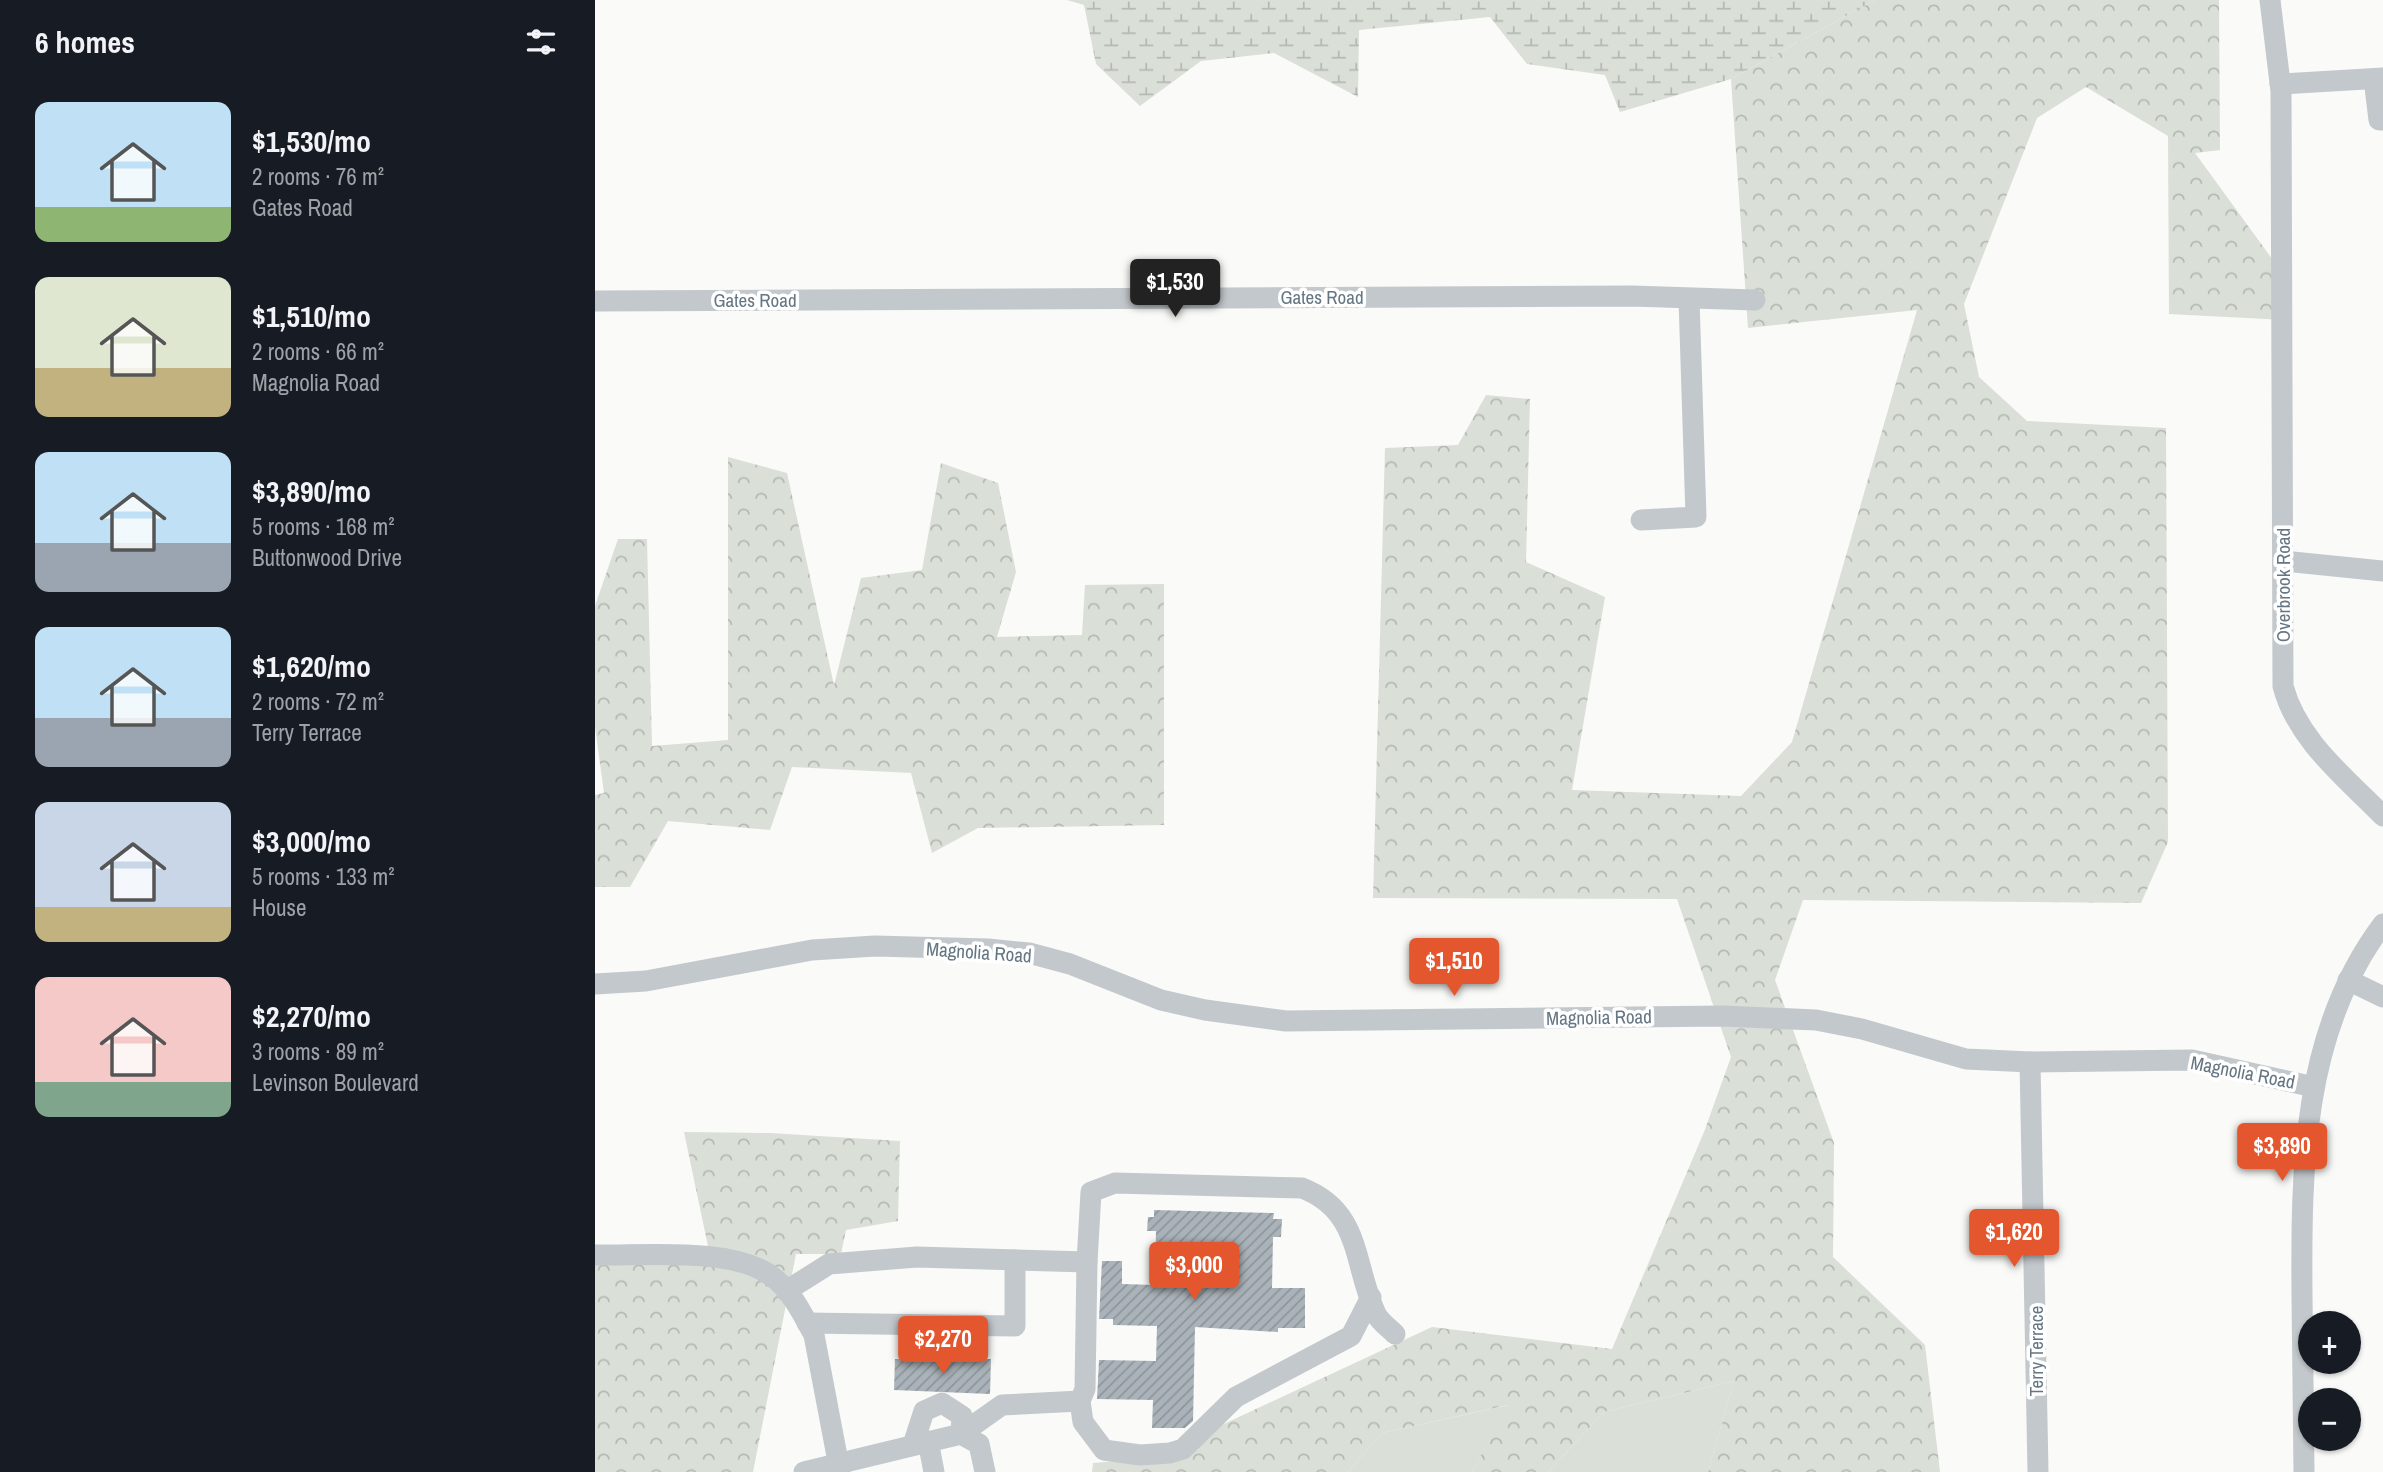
<!DOCTYPE html>
<meta charset="utf-8">
<style>
:root{--surface:#171b24;--page:#20242c;--text:#f1f3f6;--muted:#9ea1a6;--accent:#e4572e}
body{margin:0;font-family:"Archivo Narrow",sans-serif;background:var(--page);color:var(--text);height:100vh;display:flex;flex-direction:column;font-size:26px;white-space:nowrap}
*{box-sizing:border-box;margin:0}
p{font-size:23px;color:var(--muted)}
.icon{flex:none;width:38px;height:38px;fill:none;stroke:currentColor;stroke-width:2;stroke-linecap:round;stroke-linejoin:round}
.map{position:relative;flex:1;overflow:hidden}
.drawer{display:flex;flex-direction:column;background:var(--surface);width:595px}
.drawer>*{flex:none}
.fabs{position:absolute;left:1703px;top:1311px;display:grid;gap:14px}
.fabs a{display:grid;place-items:center;width:63px;height:63px;border-radius:50%;background:var(--surface);box-shadow:0 2px 5px #0004;font-size:35px}
.price{position:absolute;translate:-50% -60px;padding:0 16px;border-radius:7px;background:var(--accent);color:#fff;font-size:23px;line-height:46px;filter:drop-shadow(0 2px 4px #0008)}
.price::after{content:'';position:absolute;left:50%;top:42px;width:21px;height:16px;margin-left:-10px;background:inherit;clip-path:polygon(0 0,100% 0,50% 100%)}
.price.on{background:#222;color:#fff}
ul{padding:0;list-style:none}
li{display:flex;align-items:center;gap:21px;height:175px;padding:0 35px}
li span{display:grid;place-items:center;flex:none;width:196px;height:140px;border-radius:14px;color:#555}
li>.icon{margin-inline-start:auto}
span .icon{width:84px;height:84px;fill:#fffc;stroke-width:1}
li b{font-size:30px}
h2{display:flex;justify-content:space-between;align-items:center;height:84px;padding:0 35px;font-size:30px}
main{display:flex;flex:1;min-height:0}
.map>svg:first-child{display:block}
</style>
<main>
<section class="drawer">
<h2>6 homes<svg class="icon" aria-label="filters" viewBox="0 0 24 24"><path d="M4 7h16M4 17h16"/><circle cx="9" cy="7" r="2"/><circle cx="15" cy="17" r="2"/></svg></h2>
<ul>
<li><span style="background:linear-gradient(#bfe0f5 75%,#8fb573 0)"><svg class="icon" aria-label="home" viewBox="0 0 24 24"><path d="M3 11l9-7 9 7M6 9v11h12V9"/></svg></span><div><b>$1,530/mo</b><p>2 rooms · 76 m²</p><p>Gates Road</p></div></li>
<li><span style="background:linear-gradient(#dfe7d0 65%,#c2b280 0)"><svg class="icon" aria-label="home" viewBox="0 0 24 24"><path d="M3 11l9-7 9 7M6 9v11h12V9"/></svg></span><div><b>$1,510/mo</b><p>2 rooms · 66 m²</p><p>Magnolia Road</p></div></li>
<li><span style="background:linear-gradient(#bfe0f5 65%,#9aa5b1 0)"><svg class="icon" aria-label="home" viewBox="0 0 24 24"><path d="M3 11l9-7 9 7M6 9v11h12V9"/></svg></span><div><b>$3,890/mo</b><p>5 rooms · 168 m²</p><p>Buttonwood Drive</p></div></li>
<li><span style="background:linear-gradient(#bfe0f5 65%,#9aa5b1 0)"><svg class="icon" aria-label="home" viewBox="0 0 24 24"><path d="M3 11l9-7 9 7M6 9v11h12V9"/></svg></span><div><b>$1,620/mo</b><p>2 rooms · 72 m²</p><p>Terry Terrace</p></div></li>
<li><span style="background:linear-gradient(#c9d6e8 75%,#c2b280 0)"><svg class="icon" aria-label="home" viewBox="0 0 24 24"><path d="M3 11l9-7 9 7M6 9v11h12V9"/></svg></span><div><b>$3,000/mo</b><p>5 rooms · 133 m²</p><p>House</p></div></li>
<li><span style="background:linear-gradient(#f6c9c9 75%,#7fa58c 0)"><svg class="icon" aria-label="home" viewBox="0 0 24 24"><path d="M3 11l9-7 9 7M6 9v11h12V9"/></svg></span><div><b>$2,270/mo</b><p>3 rooms · 89 m²</p><p>Levinson Boulevard</p></div></li>
</ul>
</section>
<div class="map">
<svg width="1788" height="1472" viewBox="0 0 1788 1472">
<defs>
<pattern id="forest-crowns" width="20" height="18" patternUnits="userSpaceOnUse" patternTransform="scale(1.75)"><rect width="20" height="18" fill="#dadfd7"/><path d="M2 6a3 3 0 1 1 6 0M12 15a3 3 0 1 1 6 0" fill="none" stroke="#b4b9b4"/></pattern>
<pattern id="wetland-marsh" width="20" height="14" patternUnits="userSpaceOnUse" patternTransform="scale(1.75)"><rect width="20" height="14" fill="#dadfd7"/><path d="M1 5h8M5 5V1M11 12h8M15 12V8" fill="none" stroke="#b4b9b4"/></pattern>
<pattern id="building-hatch" width="6" height="6" patternUnits="userSpaceOnUse" patternTransform="scale(1.75)"><rect width="6" height="6" fill="#aab3b9"/><path d="M-1 1l2-2M0 6l6-6M5 7l2-2" fill="none" stroke="#8e969c"/></pattern>
</defs>
<rect width="100%" height="100%" fill="#fafaf8"/>
<g fill="#dadfd7">
<path d="M1139,1381L1113,1472H953L1009,1412Z"/>
<path d="M914,1405L877,1472H753L787,1433Z"/>
</g>
<g fill="url(#forest-crowns)">
<path d="M1280,0H1624L1625,150L1600,153L1691,278L1690,320L1574,314L1573,136L1491,87L1442,118L1369,304L1384,377L1432,421L1571,428L1573,842L1546,903L1208,900L1180,980L1239,1143L1238,1257L1330,1345L1345,1472H1113L1139,1381L1009,1412L953,1472H877L913,1405L787,1433L753,1472H497L498,1463L556,1458L837,1327L1017,1349L1109,1132L1136,1057L1082,899L778,898L790,448L863,445L891,395L935,399L931,562L1010,597L977,790L1146,796L1197,742L1322,310L1153,328L1136,79Z"/>
<path d="M133,457L192,473L239,685L266,578L327,570L346,463L403,483L421,572L402,637L487,635L490,585L569,584V825L383,828L337,853L316,773L197,767L175,830L73,821L35,887H0V795L9,793L0,727V606L23,539H52L57,746L133,740Z"/>
<path d="M89,1132L175,1133L305,1141L303,1221L251,1230L246,1254H201L158,1472H0V1249L114,1251Z"/>
</g>
<path fill="url(#wetland-marsh)" d="M472,0H1280L1136,79L1025,112L1010,75L932,64L895,17L764,30L763,97L679,53L606,61L545,106L501,64L489,5Z"/>
<g fill="url(#building-hatch)" fill-rule="evenodd">
<path d="M559,1210L679,1213L678,1219H687L686,1237H678L677,1288H710V1328H683V1332L600,1327L598,1421L590,1428H557L558,1400L502,1399L504,1360L561,1361L562,1326L518,1325V1319H504L507,1261H527V1284L560,1285L561,1231H552L553,1217H559ZM603,1248H635V1283H602Z"/>
<path d="M300,1359H396L395,1394L299,1390Z"/>
</g>
<g fill="none" stroke-linecap="round" stroke-linejoin="round">
<g stroke="#c3c8cc" stroke-width="21">
<path d="M1675,0L1686,91L1688,686C1702,740 1750,777 1788,816"/>
<path d="M1779,79L1784,120H1788"/>
<path d="M1685,84L1788,78"/>
<path d="M0,301L1037,296L1160,300"/>
<path d="M1046,520L1101,517L1094,299"/>
<path d="M1688,561L1788,571"/>
<path d="M1753,980L1788,997"/>
<path d="M0,984L51,981L217,950L280,946L393,949L434,953L475,964L566,1000L610,1010L691,1021L1127,1016L1221,1020L1267,1029L1371,1059L1435,1062L1597,1060L1719,1087"/>
<path d="M1435,1062L1443,1472"/>
<path d="M0,1255C48,1256 141,1246 179,1278C197,1292 208,1315 219,1335L245,1472"/>
<path d="M191,1291L234,1264L322,1257L492,1262L496,1192L520,1183L707,1188C767,1211 758,1265 781,1314C785,1322 794,1328 800,1334"/>
<path d="M212,1323L420,1326V1260"/>
<path d="M485,1401L488,1422L509,1450L545,1455L575,1453L588,1449L641,1397L756,1336L776,1297"/>
<path d="M366,1434L407,1405L485,1401L490,1389L492,1262"/>
<path d="M333,1441L339,1472"/>
<path d="M318,1445L329,1411L347,1403L367,1416L366,1434"/>
<path d="M209,1472L366,1434L384,1444L390,1472"/>
<path d="M1709,1472C1708,1413 1708,1355 1707,1296C1706,1169 1707,1031 1788,924"/>
</g>
</g>
<g text-anchor="middle" stroke-width="7" stroke-linejoin="round" paint-order="stroke">
<g font-size="19" fill="#657683" stroke="#fff">
<text x="727" y="304">Gates Road</text>
<text x="160" y="307">Gates Road</text>
<text transform="translate(1688 585) rotate(-90)" y="7">Overbrook Road</text>
<text transform="translate(384 952) rotate(4)" y="7">Magnolia Road</text>
<text transform="translate(1004 1017) rotate(-1)" y="7">Magnolia Road</text>
<text transform="translate(1648 1072) rotate(11)" y="7">Magnolia Road</text>
<text transform="translate(1441 1351) rotate(-90)" y="7">Terry Terrace</text>
</g>
</g>
</svg>
<div class="fabs">
<a>+</a>
<a>−</a>
</div>
<b class="price on" style="left:580px;top:319px">$1,530</b>
<b class="price" style="left:859px;top:998px">$1,510</b>
<b class="price" style="left:1687px;top:1183px">$3,890</b>
<b class="price" style="left:1419px;top:1269px">$1,620</b>
<b class="price" style="left:599px;top:1302px">$3,000</b>
<b class="price" style="left:348px;top:1376px">$2,270</b>
</div>
</main>
